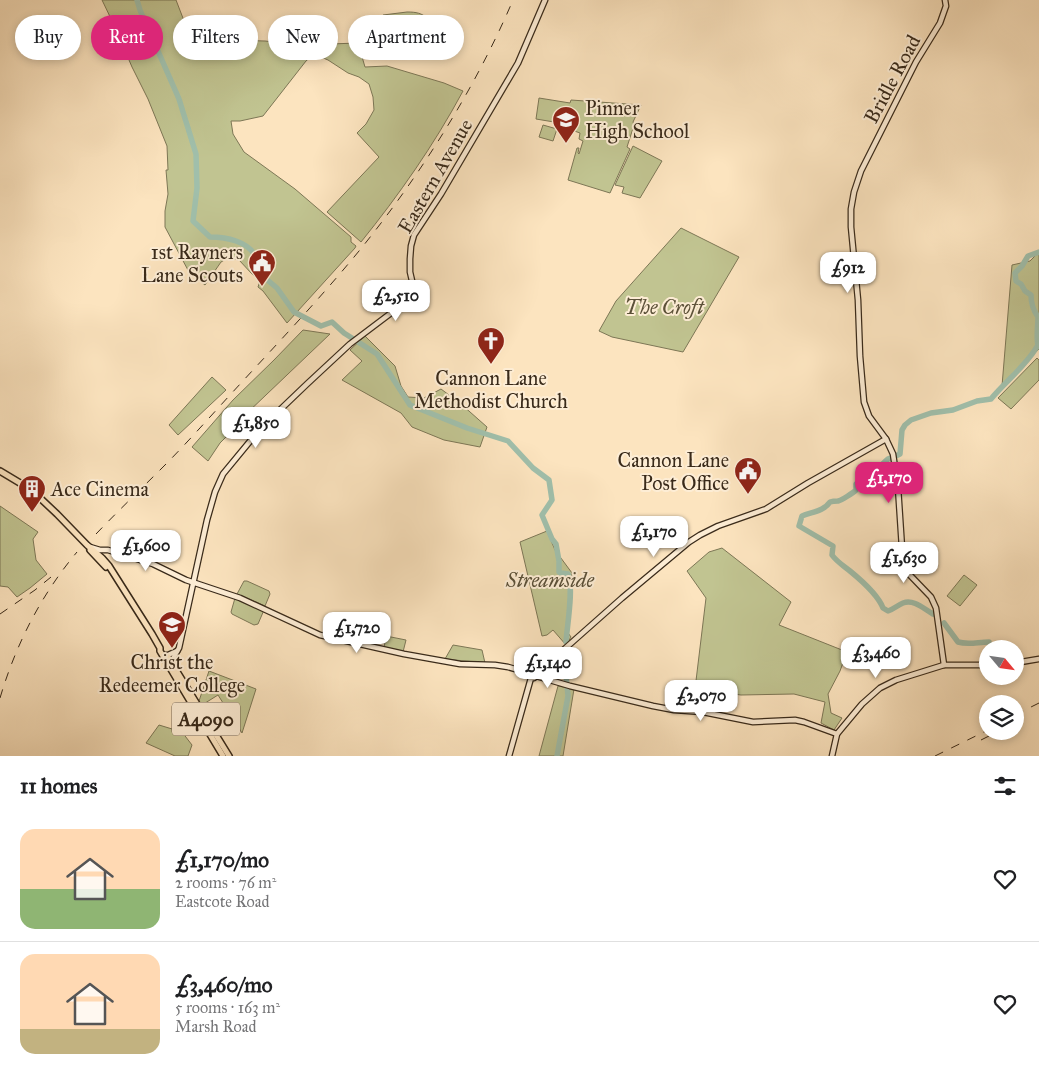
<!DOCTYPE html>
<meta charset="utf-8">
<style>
:root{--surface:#fff;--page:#f6f6f6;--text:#202124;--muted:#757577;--line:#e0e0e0;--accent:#db2777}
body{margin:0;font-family:"IM FELL Great Primer",serif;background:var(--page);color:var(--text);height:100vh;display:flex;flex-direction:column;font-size:19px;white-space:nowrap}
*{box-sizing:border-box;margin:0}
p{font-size:16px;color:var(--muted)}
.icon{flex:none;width:28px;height:28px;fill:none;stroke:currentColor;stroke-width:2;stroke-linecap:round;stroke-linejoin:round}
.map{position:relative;height:756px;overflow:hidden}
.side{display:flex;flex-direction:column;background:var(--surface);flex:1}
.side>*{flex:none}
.banner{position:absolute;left:15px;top:15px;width:500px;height:45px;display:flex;gap:10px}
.needle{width:32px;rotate:119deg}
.buttons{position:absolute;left:979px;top:640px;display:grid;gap:10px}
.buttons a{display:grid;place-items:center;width:45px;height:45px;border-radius:50%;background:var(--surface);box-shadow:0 2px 8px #0003;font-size:25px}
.price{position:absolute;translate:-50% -42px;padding:0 11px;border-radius:10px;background:#fff;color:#222;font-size:16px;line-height:32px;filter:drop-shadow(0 1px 2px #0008)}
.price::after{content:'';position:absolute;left:50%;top:30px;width:15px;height:11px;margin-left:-8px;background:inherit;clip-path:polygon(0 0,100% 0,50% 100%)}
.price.selected{background:var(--accent);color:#fff}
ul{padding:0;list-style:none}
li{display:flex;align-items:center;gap:15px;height:125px;padding:0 20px}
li+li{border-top:1px solid var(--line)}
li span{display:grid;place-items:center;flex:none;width:140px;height:100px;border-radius:15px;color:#555}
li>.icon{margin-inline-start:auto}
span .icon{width:60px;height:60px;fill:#fffc;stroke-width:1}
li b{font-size:21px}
h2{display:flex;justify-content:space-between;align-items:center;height:60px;padding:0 20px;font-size:21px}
.pill{padding:0 18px;border-radius:22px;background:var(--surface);box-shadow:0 2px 8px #0003;font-size:18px;line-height:45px}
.pill.selected{background:var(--accent);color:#fff}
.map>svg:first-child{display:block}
</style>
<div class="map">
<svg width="1039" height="756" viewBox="0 0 1039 756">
<rect width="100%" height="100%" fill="#fce4bf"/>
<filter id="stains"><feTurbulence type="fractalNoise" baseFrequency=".004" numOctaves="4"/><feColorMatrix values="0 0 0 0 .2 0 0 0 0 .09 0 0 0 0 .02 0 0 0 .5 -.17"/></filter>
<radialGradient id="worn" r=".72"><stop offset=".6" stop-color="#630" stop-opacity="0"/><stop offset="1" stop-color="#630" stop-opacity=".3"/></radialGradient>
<g fill="#c1c491" stroke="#7d7756">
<path d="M102,0H176L191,39L265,41L301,45L358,43L365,67L387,66L444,83L463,91C434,145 399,195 361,242L327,212L379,157L357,133L366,124L374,110L373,97L369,84L359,77L348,73L328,60L314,54L306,61L263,116L240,121H231L233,134L244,152L295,189L351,237V242L356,246L355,248L287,323L263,291L258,287L260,281L252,274L239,260L228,258L221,262L205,285L189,272L165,227V211L168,194L166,170H168L167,146L148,99L132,67L114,25Z"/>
<path d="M407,12C416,12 422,13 428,19L424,25L417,51C395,45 383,43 381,18L383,15Z"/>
<path d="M539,98L570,103L571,100L641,105L633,122L634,125L627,147L630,149L610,193L568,180L577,148H579L578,153L579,154L583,141L579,139L580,133L566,128V124L536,119Z"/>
<path d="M543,125L557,129L553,141L539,137Z"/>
<path d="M633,146L662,161L640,198L622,193L624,187L615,185Z"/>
<path d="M681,228L739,257L683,352L612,337L599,331L616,301Z"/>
<path d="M1039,252V349L1002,386L1012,265L1030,261Z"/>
<path d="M303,330L330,334L245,415L233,430L220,443L208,461L192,447L233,400L274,360Z"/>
<path d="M365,336L395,366L401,386L408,397L424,398L441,389L461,404L487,427L480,447L444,440L412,427L401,413L342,380L362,361L350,350Z"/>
<path d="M1037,358L1039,360V380L1011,409L998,398Z"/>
<path d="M212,377L226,390L178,435L169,425Z"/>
<path d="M0,506L38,532L33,539L36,560L47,574L30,588L17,597L8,587L0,586Z"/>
<path d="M547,531L555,550L572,573L566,630L571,637L566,645L553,630L547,635L542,636L520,542Z"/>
<path d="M722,548L791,602L779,625L847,652L840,671L828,694L831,713L842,718L834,730L821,723L825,702L794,694L741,695L695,689L706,598L687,571L709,552Z"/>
<path d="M964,575L977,585L960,606L947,596Z"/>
<path d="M244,581H247L269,591L270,594L265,606L237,594Z"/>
<path d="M235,598L264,610L258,624L254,625L232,614L231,612Z"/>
<path d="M386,636L406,640L403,652L384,648Z"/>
<path d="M453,645L482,650L485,663L445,659Z"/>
<path d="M209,671L256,689L242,733L218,695L202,705L199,701Z"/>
<path d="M558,686L574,689L563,756H539Z"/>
<path d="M159,725L182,732L192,745L188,756H175L146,743Z"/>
</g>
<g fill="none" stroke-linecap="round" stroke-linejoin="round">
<g stroke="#a0bfab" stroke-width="5.5">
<path d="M137,0L140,10L179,99L196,154L197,188L193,221L210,237C226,237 248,241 256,257C259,261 258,268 259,273L277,288L294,312L321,326L332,322L344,333L377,354L410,405L467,428L508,441L533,468L549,480L552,500L542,515L552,539L556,544L559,561V572L561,573L568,574C574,587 567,627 566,642"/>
<path d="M933,614C924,609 914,599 903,603C898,605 894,609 888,611L883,608C878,595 861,580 850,571C844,566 837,562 832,555L833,546L799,526L802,516C812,512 824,511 830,502C833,501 836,501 838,501C842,500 853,493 856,490V484L859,482C872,481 878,467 888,459C892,457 896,456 900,454L902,430L905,425L911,420L931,413L953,410L977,401L991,399C1005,382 1027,365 1038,345C1036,338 1038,325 1038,317C1033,310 1031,304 1031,295L1025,291L1021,284L1016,281L1015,273L1022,266L1028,256L1039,252"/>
<path d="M944,623L958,642C968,645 978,642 989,642"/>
<path d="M557,756L568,696L565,664L566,655"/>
</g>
<defs>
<g id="secondary">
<path d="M90,547L100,550H108L153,564L186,580L240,598L320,635L404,654L460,664L495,665L508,667L529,673"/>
<path d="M163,655H168L177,651"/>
<path d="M171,662L179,648L207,520L215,492L223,474L261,428L307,384L350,344L399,307L412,296L413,285L410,272V259L411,246L414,235L441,194L518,63L545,0"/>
<path d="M1015,663L1039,659"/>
<path d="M944,665L936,608L931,597L907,572L904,564L902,548L898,487L893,454L886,439L869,416L864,402L860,356L858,300L851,227V209L854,192L861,171L916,62L940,23L946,6L945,0"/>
<path d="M536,676L570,686L653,706L674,710L703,712L753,722L795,720L804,722L837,734"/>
<path d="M531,678H534L536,676V673L543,668L622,598L689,542L700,535L718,526L766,509L808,483L886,439"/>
<path d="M509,756L531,678L529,676V673L533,671L536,673"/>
<path d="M832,756L837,734L862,704L880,688L896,680L944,665H988"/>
</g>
<g id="primary">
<path d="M0,471L20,483L40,498L57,514L87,545L102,558L109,566L152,634L160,648V651L223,756"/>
<path d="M90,550L106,567"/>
<path d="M168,657L229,756"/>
</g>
</defs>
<use href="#secondary" stroke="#392a1a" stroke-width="7"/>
<use href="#primary" stroke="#392a1a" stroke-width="8"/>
<use href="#secondary" stroke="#fdedd5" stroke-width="4.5"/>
<use href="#primary" stroke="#fce4bf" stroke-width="5"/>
<g stroke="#392a1a" stroke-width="1" stroke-dasharray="9 9" stroke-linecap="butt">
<path d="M96,534C118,511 141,489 163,467C186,444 208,419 230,395C274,347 318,301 359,251C420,176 475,89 513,0"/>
<path d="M0,614L35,590L56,573"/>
<path d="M0,698C16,644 41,595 77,552"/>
<path d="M1015,715L1039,703"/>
<path d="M981,740L999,731"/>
<path d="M935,756L988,730"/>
</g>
</g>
<defs>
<symbol id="school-pin" viewBox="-11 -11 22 30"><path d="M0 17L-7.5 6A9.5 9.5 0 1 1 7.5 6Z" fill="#8f2418" stroke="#fdedd5"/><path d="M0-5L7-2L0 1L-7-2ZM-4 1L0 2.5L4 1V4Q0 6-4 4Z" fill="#fff"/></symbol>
<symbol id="civic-pin" viewBox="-11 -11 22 30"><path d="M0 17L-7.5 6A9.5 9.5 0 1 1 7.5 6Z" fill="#8f2418" stroke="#fdedd5"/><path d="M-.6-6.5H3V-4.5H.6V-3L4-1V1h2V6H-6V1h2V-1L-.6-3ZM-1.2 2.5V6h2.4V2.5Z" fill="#fff"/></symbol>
<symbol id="church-pin" viewBox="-11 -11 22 30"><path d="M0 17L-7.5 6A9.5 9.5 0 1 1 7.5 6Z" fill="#8f2418" stroke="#fdedd5"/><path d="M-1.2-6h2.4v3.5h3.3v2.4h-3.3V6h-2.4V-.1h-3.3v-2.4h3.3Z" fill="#fff"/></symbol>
<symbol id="building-pin" viewBox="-11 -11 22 30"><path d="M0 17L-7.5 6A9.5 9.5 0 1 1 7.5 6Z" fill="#8f2418" stroke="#fdedd5"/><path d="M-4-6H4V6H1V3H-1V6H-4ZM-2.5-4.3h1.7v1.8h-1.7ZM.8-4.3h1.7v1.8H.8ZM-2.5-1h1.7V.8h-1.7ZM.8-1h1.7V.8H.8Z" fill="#fff"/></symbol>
<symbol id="university-pin" viewBox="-11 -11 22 30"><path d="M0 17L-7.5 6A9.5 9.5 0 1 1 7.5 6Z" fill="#8f2418" stroke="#fdedd5"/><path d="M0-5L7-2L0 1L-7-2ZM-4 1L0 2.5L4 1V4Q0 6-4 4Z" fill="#fff"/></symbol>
</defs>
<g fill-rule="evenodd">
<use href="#school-pin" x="550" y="104" width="32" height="43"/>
<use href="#civic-pin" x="246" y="247" width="32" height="43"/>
<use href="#church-pin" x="475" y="325" width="32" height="43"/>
<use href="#civic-pin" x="732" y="455" width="32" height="43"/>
<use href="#building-pin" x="16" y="473" width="32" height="43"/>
<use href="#university-pin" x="156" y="609" width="32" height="43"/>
</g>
<g text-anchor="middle" stroke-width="4" stroke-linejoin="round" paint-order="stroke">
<rect fill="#fdedd5" stroke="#746452" stroke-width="1" x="172" y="702.5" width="68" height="33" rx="4"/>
<g font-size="19" font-weight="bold" fill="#392a1a">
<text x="206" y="726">A4090</text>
</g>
<g font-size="20" fill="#392a1a" stroke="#fdedd5">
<text transform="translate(892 79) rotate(-62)" y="7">Bridle Road</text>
<text transform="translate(435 176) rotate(-60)" y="7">Eastern Avenue</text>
</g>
<g font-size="20" fill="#392a1a" stroke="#fdedd5" text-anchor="start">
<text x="585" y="115">Pinner<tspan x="585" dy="23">High School</tspan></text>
<text x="243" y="259" text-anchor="end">1st Rayners<tspan x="243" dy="23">Lane Scouts</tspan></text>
<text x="491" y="385" text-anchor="middle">Cannon Lane<tspan x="491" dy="23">Methodist Church</tspan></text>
<text x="729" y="467" text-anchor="end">Cannon Lane<tspan x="729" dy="23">Post Office</tspan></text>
<text x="51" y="496">Ace Cinema</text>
<text x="172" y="669" text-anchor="middle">Christ the<tspan x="172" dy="23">Redeemer College</tspan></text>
</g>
<g font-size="20" font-style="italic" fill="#5b5038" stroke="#fdedd5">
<text x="664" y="314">The Croft</text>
<text x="550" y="587">Streamside</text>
</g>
</g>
<rect width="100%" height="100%" filter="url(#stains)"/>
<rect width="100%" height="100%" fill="url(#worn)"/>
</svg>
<div class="buttons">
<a><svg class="needle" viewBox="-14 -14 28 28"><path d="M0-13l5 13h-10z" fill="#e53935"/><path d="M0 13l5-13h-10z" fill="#757577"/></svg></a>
<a><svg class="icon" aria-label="layers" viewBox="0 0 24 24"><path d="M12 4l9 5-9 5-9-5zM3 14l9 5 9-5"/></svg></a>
</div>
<b class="price" style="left:848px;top:294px">£912</b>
<b class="price" style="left:396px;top:322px">£2,510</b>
<b class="price" style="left:256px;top:449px">£1,850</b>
<b class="price selected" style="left:889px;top:504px">£1,170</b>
<b class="price" style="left:654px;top:558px">£1,170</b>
<b class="price" style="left:146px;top:572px">£1,600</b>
<b class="price" style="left:904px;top:584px">£1,630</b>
<b class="price" style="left:357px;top:654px">£1,720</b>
<b class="price" style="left:876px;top:679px">£3,460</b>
<b class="price" style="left:548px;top:689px">£1,140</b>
<b class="price" style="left:701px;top:722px">£2,070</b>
<div class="banner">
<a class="pill">Buy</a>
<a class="pill selected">Rent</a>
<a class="pill">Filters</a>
<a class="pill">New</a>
<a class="pill">Apartment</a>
</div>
</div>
<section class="side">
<h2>11 homes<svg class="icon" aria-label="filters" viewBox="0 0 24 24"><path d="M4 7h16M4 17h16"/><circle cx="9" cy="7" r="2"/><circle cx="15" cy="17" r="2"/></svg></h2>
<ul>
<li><span style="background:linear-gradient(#ffd9b3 60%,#8fb573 0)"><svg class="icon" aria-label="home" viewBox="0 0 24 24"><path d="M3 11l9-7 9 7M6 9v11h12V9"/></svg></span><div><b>£1,170/mo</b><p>2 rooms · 76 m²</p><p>Eastcote Road</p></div><svg class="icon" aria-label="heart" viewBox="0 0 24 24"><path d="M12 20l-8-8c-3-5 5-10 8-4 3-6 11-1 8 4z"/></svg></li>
<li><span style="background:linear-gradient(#ffd9b3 75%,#c2b280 0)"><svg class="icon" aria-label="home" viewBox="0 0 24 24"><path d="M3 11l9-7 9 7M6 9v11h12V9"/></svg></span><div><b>£3,460/mo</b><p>5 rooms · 163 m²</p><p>Marsh Road</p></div><svg class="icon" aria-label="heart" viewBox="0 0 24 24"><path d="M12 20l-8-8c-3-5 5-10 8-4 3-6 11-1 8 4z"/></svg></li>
</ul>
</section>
